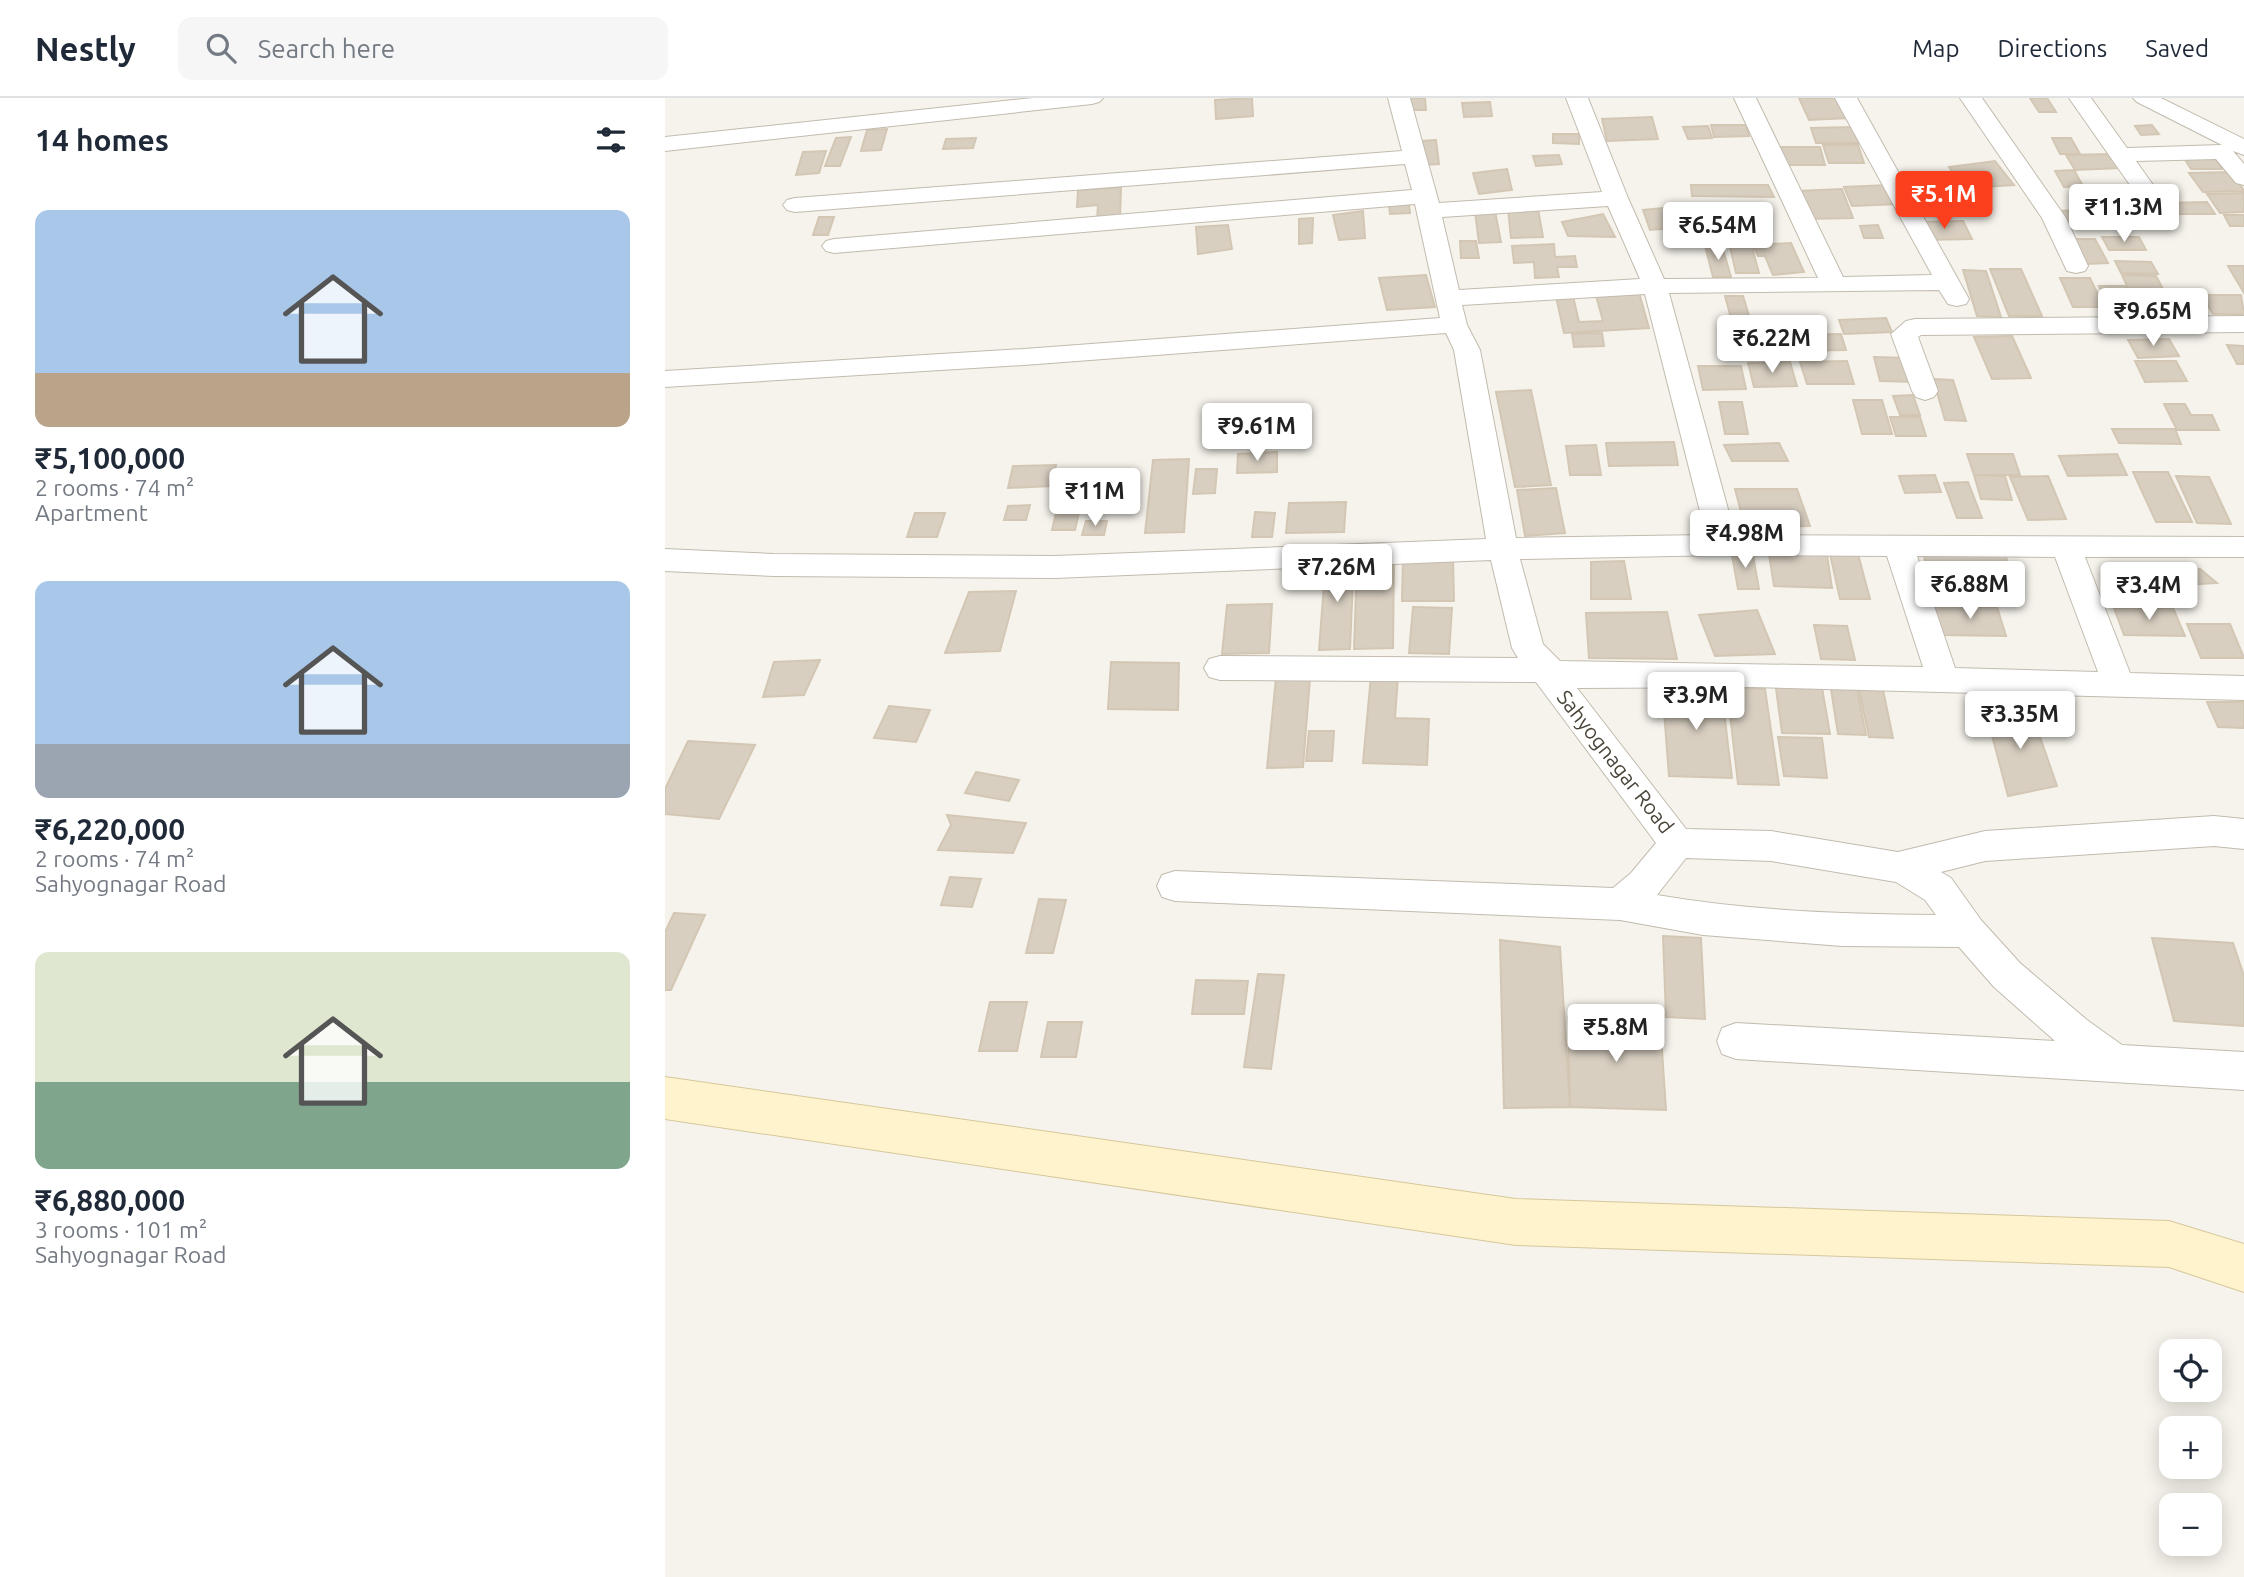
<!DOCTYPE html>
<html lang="en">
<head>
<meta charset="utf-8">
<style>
	:root { --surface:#fff; --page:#f6f6f7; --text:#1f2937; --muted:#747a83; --line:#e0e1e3; --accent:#fc3f1d }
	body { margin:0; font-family:Ubuntu,sans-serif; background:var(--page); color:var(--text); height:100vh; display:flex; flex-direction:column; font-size:26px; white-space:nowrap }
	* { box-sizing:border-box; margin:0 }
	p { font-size:23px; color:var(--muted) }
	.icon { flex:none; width:38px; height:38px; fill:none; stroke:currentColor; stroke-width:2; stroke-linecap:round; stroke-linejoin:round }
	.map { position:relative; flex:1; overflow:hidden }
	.details { display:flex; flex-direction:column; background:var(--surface); width:665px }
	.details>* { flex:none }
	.tools { position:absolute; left:1494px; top:1241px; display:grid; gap:14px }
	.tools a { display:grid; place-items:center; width:63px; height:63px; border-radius:14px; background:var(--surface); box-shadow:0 4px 18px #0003; font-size:35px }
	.price { position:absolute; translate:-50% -60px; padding:0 16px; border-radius:7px; background:#fff; color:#222; font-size:23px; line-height:46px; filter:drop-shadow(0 2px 4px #0008) }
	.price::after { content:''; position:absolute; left:50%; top:42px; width:21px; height:16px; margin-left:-10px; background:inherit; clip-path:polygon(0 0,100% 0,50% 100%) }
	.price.active { background:var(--accent); color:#fff }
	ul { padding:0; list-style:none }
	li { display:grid; align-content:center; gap:14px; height:371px; padding:0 35px }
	li span { display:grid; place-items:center; height:217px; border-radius:14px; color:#555 }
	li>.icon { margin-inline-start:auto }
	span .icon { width:126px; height:126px; fill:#fffc; stroke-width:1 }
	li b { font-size:30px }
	h2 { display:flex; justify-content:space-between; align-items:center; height:84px; padding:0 35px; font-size:30px }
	header { display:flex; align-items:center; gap:42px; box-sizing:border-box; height:98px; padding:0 35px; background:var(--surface); border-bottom:2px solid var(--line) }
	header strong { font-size:33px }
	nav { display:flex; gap:38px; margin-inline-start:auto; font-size:24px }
	.search { width:490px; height:63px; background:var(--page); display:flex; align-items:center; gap:18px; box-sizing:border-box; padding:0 24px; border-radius:14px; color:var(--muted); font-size:26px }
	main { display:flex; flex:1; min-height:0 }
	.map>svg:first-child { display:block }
	.building { fill:#d8cfc1; stroke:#d3c7b4; stroke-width:2 }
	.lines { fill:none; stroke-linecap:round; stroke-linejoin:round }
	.street-casing { stroke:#c2bbae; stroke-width:2 }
	.secondary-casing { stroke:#d6c79b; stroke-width:2 }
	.street { fill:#fff; fill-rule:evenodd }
	.secondary { fill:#fff3cd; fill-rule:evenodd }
	.labels { text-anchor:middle; stroke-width:7; stroke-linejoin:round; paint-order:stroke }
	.street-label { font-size:21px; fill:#4b4439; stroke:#fff }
</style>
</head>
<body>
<header>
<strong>Nestly</strong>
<div class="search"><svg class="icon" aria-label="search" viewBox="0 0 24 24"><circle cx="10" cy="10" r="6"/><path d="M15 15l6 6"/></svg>Search here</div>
<nav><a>Map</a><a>Directions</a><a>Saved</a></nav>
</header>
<main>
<section class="details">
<h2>14 homes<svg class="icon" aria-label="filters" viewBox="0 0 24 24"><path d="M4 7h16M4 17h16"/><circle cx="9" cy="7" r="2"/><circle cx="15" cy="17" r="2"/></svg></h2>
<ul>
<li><span style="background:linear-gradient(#a9c7e8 75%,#b9a48a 0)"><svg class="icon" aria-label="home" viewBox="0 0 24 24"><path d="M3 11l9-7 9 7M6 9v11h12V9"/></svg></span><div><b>₹5,100,000</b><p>2 rooms · 74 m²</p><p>Apartment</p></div></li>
<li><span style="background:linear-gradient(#a9c7e8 75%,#9aa5b1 0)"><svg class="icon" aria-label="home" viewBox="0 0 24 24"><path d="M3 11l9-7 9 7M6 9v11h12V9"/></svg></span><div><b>₹6,220,000</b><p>2 rooms · 74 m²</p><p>Sahyognagar Road</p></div></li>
<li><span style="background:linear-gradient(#dfe7d0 60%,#7fa58c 0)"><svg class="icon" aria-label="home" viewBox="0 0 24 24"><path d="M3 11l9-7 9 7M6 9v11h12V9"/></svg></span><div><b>₹6,880,000</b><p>3 rooms · 101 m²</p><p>Sahyognagar Road</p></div></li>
</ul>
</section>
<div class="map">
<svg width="1579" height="1479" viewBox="0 0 1579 1479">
	<rect width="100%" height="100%" fill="#f6f3ec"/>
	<!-- building -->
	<path class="building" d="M587,0L588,18L551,21L550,2Z
		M744,0H760L761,12H744Z
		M1134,0H1174L1184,20L1144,22Z
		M1365,0H1382L1391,14H1374Z
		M825,4L827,18L799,19L797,5Z
		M987,19L993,41L942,43L937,21Z
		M1046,27H1081L1084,38L1049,39Z
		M1487,27L1494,36L1476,37L1470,28Z
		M1043,28L1047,40L1023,41L1018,29Z
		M1189,29L1195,45H1151L1146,30Z
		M222,31L216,52L196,53L202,32Z
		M888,36H914V46L888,45Z
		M186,39L175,68H160L171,40Z
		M311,40L308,50L278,51L281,41Z
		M1387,40H1406L1415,56H1395Z
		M771,42L774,66L759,67L756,43Z
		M1158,47H1193L1199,65H1164Z
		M1114,49H1155L1160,67H1119Z
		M161,53L154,75L131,77L138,54Z
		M1447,56L1456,70L1410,72L1401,57Z
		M894,57L897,66L871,68L868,58Z
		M1519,60H1550L1557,71H1526Z
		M1330,63L1349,87L1300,90L1284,69Z
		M842,71L847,92L814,96L808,75Z
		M1409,72L1418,88L1399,89L1390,73Z
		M1568,74L1579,93L1538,94L1524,75Z
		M1254,77L1261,90L1234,91L1227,78Z
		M1026,87H1103L1109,99L1027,98Z
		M1224,87L1233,106L1187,108L1179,89Z
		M456,89L455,120L432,122L433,107L412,109L413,92Z
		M1177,91L1188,120L1143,121L1132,93Z
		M1579,95V114L1555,115L1542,96Z
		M1542,104L1550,116H1504L1498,105Z
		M744,106L745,115L725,116L724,107Z
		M1031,107L1046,127L985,132L978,112Z
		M843,111H873L878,139L846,140Z
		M1439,111L1446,122L1401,123L1395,113Z
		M698,113L700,140L674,142L668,117Z
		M830,113L836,144L814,145L810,114Z
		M938,116L950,139L903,138L897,124Z
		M1559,117H1579V128H1565Z
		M154,119H169L163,137H148Z
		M648,120L647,145L634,146V121Z
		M1298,123L1307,141L1260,142L1252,124Z
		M563,127L567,151L533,156L531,129Z
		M1213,127L1218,140H1199L1195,128Z
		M1437,139H1474L1481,152H1444Z
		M1408,141H1430L1443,165L1421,166Z
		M795,143H811L814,160H796Z
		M1126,145L1139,174L1108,177L1100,158H1093L1088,147Z
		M889,146L890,159L910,158L912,169H892L894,179L870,180L869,164L849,165L847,148Z
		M1040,148H1057L1066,179H1048Z
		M1065,149H1087L1094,175H1071Z
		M1450,163L1486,164L1493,176L1456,175Z
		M1563,168H1579V195Z
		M1325,171H1356L1377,218H1344Z
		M1298,172L1321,173L1336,219L1312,218Z
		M761,177L770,209L722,212L714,180Z
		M1457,177L1491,178L1498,191L1463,190Z
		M1395,180H1425L1439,209H1408Z
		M1434,188H1460L1470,209H1444Z
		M973,191L984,230L899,235L891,199L908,198L914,224L938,223L930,194Z
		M1537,197H1576L1579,216H1548Z
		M1060,198H1078L1091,241L1072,242Z
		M1221,220L1227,234L1179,236L1174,222Z
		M937,235L939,248L909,249L907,236Z
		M1176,236L1181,252L1127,253L1122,237Z
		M1347,238L1366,280L1327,281L1309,239Z
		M1504,241L1514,258L1473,260L1463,242Z
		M1562,247L1579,248V266H1572Z
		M1209,259L1242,260L1249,284L1215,283Z
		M1182,263L1189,286H1142L1135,264Z
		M1470,263H1511L1522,283L1480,284Z
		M1125,264L1132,288L1089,289L1083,265Z
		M1033,268H1076L1081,291L1038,292Z
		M1268,281L1288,282L1301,323L1280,322Z
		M866,292L886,387L850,389L831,294Z
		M1248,297L1255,317H1235L1228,298Z
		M1188,302H1217L1227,336H1197Z
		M1054,304H1077L1083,336H1060Z
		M1499,306H1520L1526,317H1547L1554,332H1512Z
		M1225,319H1255L1261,338H1231Z
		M1447,331H1510L1516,346L1454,345Z
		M1009,344L1013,367L944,368L941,345Z
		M1114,345L1123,363H1067L1059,347Z
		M931,347L936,377H905L901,348Z
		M612,354V374L572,375L573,356Z
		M1302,356H1348L1355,377H1309Z
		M1452,356L1462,377L1403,378L1394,358Z
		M524,361L519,434L480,435L488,362Z
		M391,367L386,388L343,390L348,368Z
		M531,371H552L550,395L528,396Z
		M1468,374H1503L1527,424H1491Z
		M1270,377L1276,394L1240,395L1234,378Z
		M1309,377L1340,378L1347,402L1316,401Z
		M1383,378L1401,421L1363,422L1345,379Z
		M1511,378L1544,379L1566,426L1532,425Z
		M1303,384L1317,420H1292L1279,385Z
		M891,390L900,435L860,438L852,392Z
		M1070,391H1132L1145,428L1080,429Z
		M681,404L679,434L621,435L624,405Z
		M365,407L361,422H339L343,408Z
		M414,414L410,432H387L391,415Z
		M590,414L610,415L607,439H587Z
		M250,415H280L272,439H242Z
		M421,423H442L439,437H417Z
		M1066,452H1087L1094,491H1073Z
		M1258,455L1340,456L1355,501H1271Z
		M1104,456L1162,457L1167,490L1109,488Z
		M1165,456H1193L1205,501H1175Z
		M689,459L685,551L654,552L661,460Z
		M738,459H788L789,503H737Z
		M692,463H729L728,550L689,551Z
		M959,463L966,501H926V464Z
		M1481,469L1535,471L1552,485L1491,489Z
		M351,493L335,553L280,555L304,494Z
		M607,506L604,555L557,556L562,507Z
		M1269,508L1332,509L1341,538L1276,537Z
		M748,509L787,510L784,556L744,555Z
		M1449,510H1508L1520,538L1459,537Z
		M1092,512L1110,556L1050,558L1034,517Z
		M1002,514L1012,561L924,560L921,515Z
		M1522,526H1565L1579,560H1536Z
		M1149,527L1182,528L1190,562L1156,561Z
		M155,562L139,597L98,599L109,564Z
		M446,564L514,565L513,612L443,611Z
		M706,577L733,578L730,620L764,621L762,667L698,665Z
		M611,580H645L638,669L602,670Z
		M1110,583L1156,584L1165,636L1117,635Z
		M1165,585L1191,586L1201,637L1173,636Z
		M1193,586L1217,587L1228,640L1204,639Z
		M997,587L1056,588L1067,680L1004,678Z
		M1062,590L1100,591L1114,687L1073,686Z
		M1542,604H1579V630L1553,629Z
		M224,608L265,612L251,644L209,640Z
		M1365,610L1392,688L1343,698L1320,611Z
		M644,633H669L667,663H641Z
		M1113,639L1157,640L1162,680L1119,678Z
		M23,643L90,647L54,721L0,716V691Z
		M311,674L354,682L344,703L300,695Z
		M282,717L361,725L348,755L273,752L286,727Z
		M285,779L316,781L307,809L276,807Z
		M374,801L401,802L388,855H361Z
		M9,815L40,817L6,892H0V834Z
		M998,838L1036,840L1040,921L1001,919Z
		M1487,840L1568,845L1579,878V928L1509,923Z
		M835,842L895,849L905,1009L839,1010Z
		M593,876L619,877L606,971L579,969Z
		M531,882L583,883L579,916H527Z
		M325,904H362L352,953H314Z
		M903,919L995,922L1001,1012L905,1009Z
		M383,924H417L411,959H376Z"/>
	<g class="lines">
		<!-- street casing -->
		<g class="street-casing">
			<path id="street" d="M368,0H438L434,4L427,6L0,53V39Z
				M723,0H745L774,105L937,94L901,0H923L963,100L999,181L1153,180L1069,0H1091L1178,179L1267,177L1170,0H1192L1304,201L1301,206L1292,208L1283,206L1274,192L1004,195L1070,437L1579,439V459H1420L1465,575L1579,578V602L1088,589L912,590L1021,731L1106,733L1233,754L1320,733L1549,718L1579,721V751L1549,748L1320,763L1276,774L1286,780L1316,822L1355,865L1422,922L1457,947L1579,954V992L1071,961L1057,956L1052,943L1057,930L1071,925L1390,943L1329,889L1294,849L1177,848L1038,837L955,822L510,803L497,799L492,788L497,777L510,773L948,790L966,775L991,745L871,584L555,582L544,579L539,570L544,561L555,558L853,560L847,550L826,462L390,480L109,478L0,473V451L109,456L390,458L821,441L789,252L781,235L359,267L0,289V273L359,251L775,220L750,106L169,155L161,153L157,148L161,143L169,141L747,92L740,66L130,114L122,112L118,107L122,102L130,100L737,53ZM943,108L975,181L794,192L777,119ZM980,196L1041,437L851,440L815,252L802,227L797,207ZM1058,457L1222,458L1258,569L895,563L878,546L855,461ZM1252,458L1390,459L1433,574L1290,570ZM1021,760L1106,763L1231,784L1260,802L1271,817C1177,816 1084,813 992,797Z
				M1295,0H1317L1401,120L1423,168L1420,173L1411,175L1402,173L1377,120Z
				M1404,0H1426L1462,50L1557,47L1472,4L1468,0H1496L1579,41V57L1568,53L1579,66V87L1571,85L1551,61L1471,63L1513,122L1509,127H1493Z
				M1579,218V234L1256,237L1253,239L1273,293L1269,299L1260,302L1251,299L1247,293L1226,236L1241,223L1250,221Z"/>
		</g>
		<!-- secondary casing -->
		<g class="secondary-casing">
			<path id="secondary" d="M0,979L851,1101L1504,1123L1579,1146V1194L1504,1169L851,1147L0,1021Z"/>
		</g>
		<!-- street -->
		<use href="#street" class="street"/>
		<!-- secondary -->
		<use href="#secondary" class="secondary"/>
	</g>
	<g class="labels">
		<!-- street labels -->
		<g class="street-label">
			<text transform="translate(950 664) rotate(52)" y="7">Sahyognagar Road</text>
		</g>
	</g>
</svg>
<div class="tools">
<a><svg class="icon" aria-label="locate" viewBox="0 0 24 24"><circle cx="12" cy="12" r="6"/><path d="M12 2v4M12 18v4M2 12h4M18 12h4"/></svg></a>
<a>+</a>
<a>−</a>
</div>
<b class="price active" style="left:1279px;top:133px">₹5.1M</b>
<b class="price" style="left:1459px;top:146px">₹11.3M</b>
<b class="price" style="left:1053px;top:164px">₹6.54M</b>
<b class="price" style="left:1488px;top:250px">₹9.65M</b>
<b class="price" style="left:1107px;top:277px">₹6.22M</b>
<b class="price" style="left:592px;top:365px">₹9.61M</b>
<b class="price" style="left:430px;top:430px">₹11M</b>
<b class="price" style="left:1080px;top:472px">₹4.98M</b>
<b class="price" style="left:672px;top:506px">₹7.26M</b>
<b class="price" style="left:1305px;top:523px">₹6.88M</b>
<b class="price" style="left:1484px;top:524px">₹3.4M</b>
<b class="price" style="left:1031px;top:634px">₹3.9M</b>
<b class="price" style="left:1355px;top:653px">₹3.35M</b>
<b class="price" style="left:951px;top:966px">₹5.8M</b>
</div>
</main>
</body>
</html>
